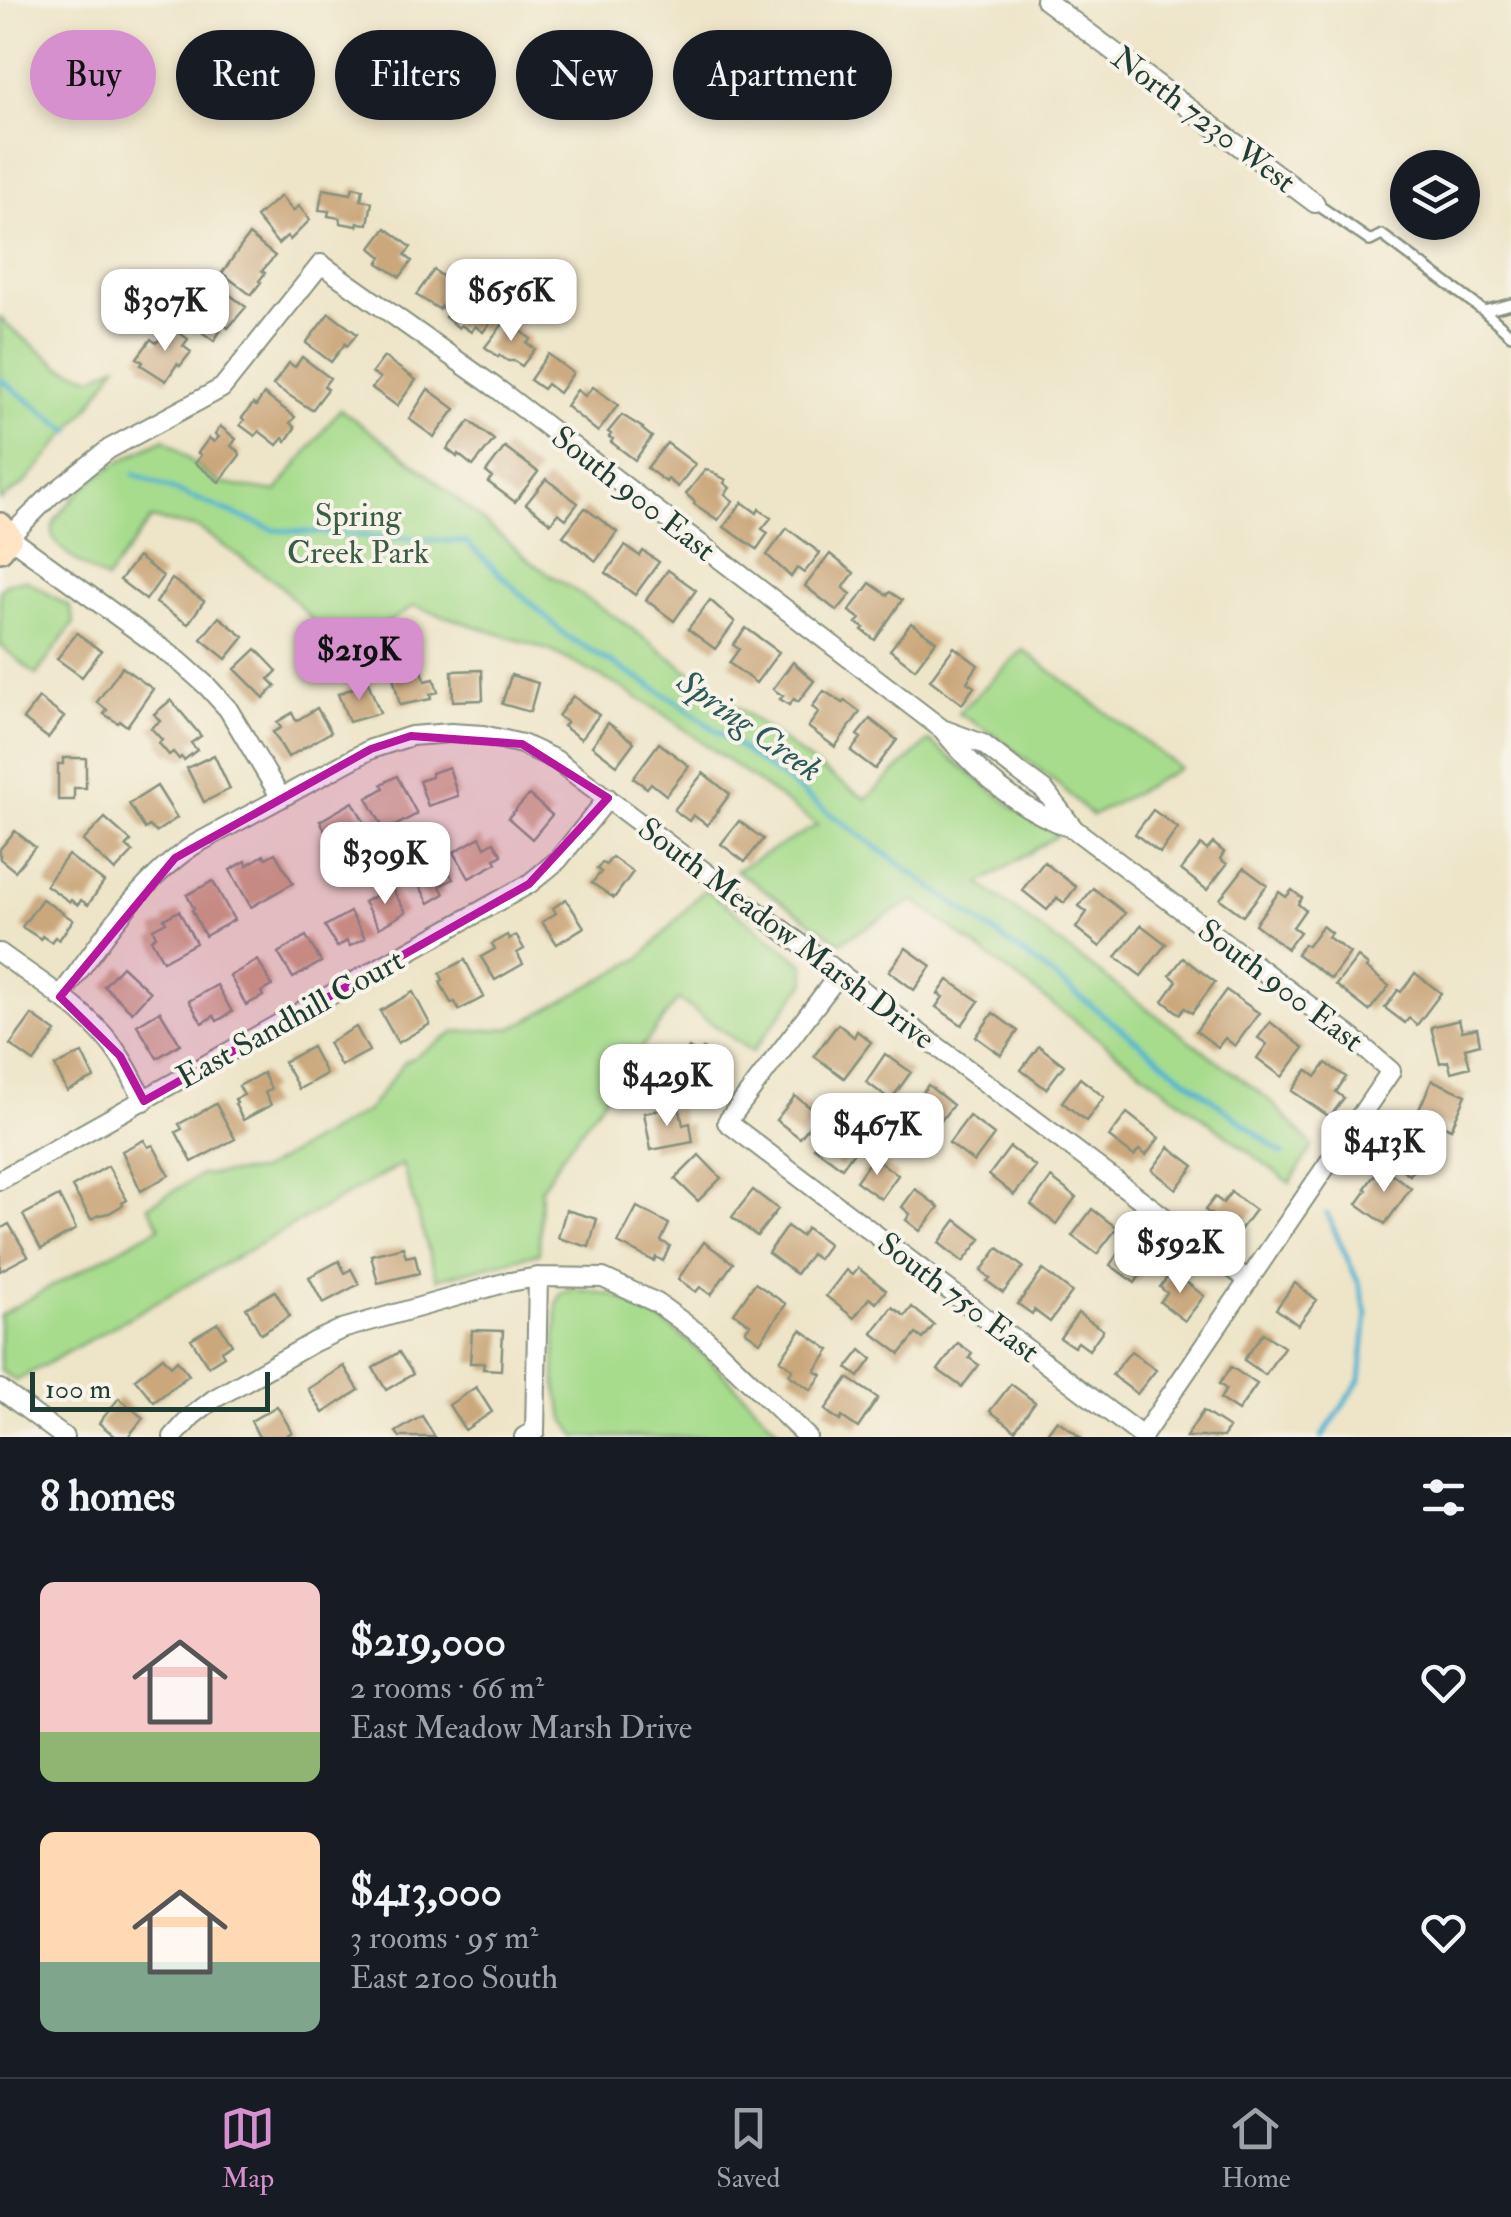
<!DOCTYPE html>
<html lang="en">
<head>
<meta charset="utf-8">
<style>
	:root { --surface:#171b24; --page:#20242c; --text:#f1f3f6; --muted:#9ea1a6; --line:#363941; --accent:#d690ce }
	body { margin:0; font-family:"IM FELL Double Pica",serif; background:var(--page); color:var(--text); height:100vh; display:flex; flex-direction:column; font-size:38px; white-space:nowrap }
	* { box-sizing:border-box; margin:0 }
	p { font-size:32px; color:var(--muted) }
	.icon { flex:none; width:55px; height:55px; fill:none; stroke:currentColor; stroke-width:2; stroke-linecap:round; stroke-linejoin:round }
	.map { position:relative; height:1437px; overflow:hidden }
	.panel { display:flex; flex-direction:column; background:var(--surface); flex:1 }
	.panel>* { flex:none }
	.guide { position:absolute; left:30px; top:30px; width:1000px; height:90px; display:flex; gap:20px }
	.controls { position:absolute; left:1390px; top:150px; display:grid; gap:20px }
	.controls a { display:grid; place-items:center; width:90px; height:90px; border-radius:50%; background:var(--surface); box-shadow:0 5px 15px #0003; font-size:50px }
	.scale { position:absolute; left:30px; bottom:25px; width:240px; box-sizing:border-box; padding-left:10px; border:5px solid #1f3d34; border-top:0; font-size:28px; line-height:35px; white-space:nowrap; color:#1f3d34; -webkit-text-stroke:8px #f7f3e8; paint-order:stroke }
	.price { position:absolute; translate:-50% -85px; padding:0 22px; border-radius:20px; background:#fff; color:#222; font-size:32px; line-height:65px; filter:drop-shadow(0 2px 5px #0008) }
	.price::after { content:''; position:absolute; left:50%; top:60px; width:30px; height:22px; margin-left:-15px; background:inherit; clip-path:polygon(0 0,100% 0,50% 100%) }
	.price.current { background:var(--accent); color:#111 }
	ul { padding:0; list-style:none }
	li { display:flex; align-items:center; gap:30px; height:250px; padding:0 40px }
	li span { display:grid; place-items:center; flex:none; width:280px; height:200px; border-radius:15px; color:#555 }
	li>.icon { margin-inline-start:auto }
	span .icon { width:120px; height:120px; fill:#fffc; stroke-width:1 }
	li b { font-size:42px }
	h2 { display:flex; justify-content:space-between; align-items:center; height:120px; padding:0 40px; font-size:42px }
	.tag { padding:0 35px; border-radius:45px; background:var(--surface); box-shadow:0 5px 15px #0003; font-size:35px; line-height:90px }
	.tag.current { background:var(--accent); color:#111 }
	.menu { display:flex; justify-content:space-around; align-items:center; height:140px; border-top:2px solid var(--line); background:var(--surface); font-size:28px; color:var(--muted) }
	.menu a { display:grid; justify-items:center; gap:5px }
	.menu .current { color:var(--accent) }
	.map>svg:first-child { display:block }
	.green { fill:#a7dc8d; stroke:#638c60; stroke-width:2.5 }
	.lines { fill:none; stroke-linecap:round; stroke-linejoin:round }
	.stream { stroke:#51b3d0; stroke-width:5 }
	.building { fill:#cba77b }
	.lane-casing { stroke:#86917e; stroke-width:14 }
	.street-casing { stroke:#86917e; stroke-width:22 }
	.secondary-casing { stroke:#86917e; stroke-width:30 }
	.lane { stroke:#fff; stroke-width:9 }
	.street { stroke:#fff; stroke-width:18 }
	.secondary { stroke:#ffe4c6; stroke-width:25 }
	.marked { fill:#b5179e; fill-opacity:0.2; stroke:#b5179e; stroke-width:8; stroke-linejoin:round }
	.labels { text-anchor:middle; stroke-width:8; stroke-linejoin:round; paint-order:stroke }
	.street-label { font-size:32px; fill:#1f3d34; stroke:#f7f3e8 }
	.park-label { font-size:32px; fill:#3a5d46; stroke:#f7f3e8 }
	.water-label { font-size:35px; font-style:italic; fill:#2c5a5b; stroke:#f7f3e8 }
</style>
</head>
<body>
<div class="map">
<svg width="1511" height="1437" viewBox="0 0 1511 1437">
	<rect width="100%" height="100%" fill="#f7f3e8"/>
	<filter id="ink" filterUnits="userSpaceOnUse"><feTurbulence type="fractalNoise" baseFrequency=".01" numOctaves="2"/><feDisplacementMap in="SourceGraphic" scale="20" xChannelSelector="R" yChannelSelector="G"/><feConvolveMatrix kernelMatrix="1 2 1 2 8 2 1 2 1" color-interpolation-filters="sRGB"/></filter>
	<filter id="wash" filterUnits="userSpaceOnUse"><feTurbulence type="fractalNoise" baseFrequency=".0048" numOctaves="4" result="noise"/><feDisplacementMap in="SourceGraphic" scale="40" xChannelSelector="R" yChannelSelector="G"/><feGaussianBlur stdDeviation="2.25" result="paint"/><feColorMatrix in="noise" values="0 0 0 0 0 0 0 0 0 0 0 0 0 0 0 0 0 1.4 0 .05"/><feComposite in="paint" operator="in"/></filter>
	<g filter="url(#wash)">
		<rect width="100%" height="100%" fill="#eee5c8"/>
		<!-- green -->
		<path class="green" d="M0,317L8,326L61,367L93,377L117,365L90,406L26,482L0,501Z
			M340,409L420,468L535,565L620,620L819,768L866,799L929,741L1019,812L1059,834L980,884L1267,1098L1313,1146L1290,1183L914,900L840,942L736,870L817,825L665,715L622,688L551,651L414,606L341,651L280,585L198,528L151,519L106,580C93,573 57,550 53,536C49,526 58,516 64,509C92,475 125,457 165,439L217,483L276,492Z
			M26,580L70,607L74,623L36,675L0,645V589L8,583Z
			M1023,650L1180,768L1092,816L1057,783L993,734L958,713Z
			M705,889L804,964L806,982L752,1052L678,999L561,1157L541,1189L539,1253L437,1279L402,1164L16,1381L0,1370V1315L160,1227L148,1206L201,1175L260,1171L368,1110L404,1063L456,1032L513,1028L642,957Z
			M574,1289C588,1291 606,1292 619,1298C685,1325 735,1387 785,1437H577L564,1418L555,1380L557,1303L561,1293Z"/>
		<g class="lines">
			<!-- stream -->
			<path class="stream" d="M0,379L71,432
				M134,474L274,530L466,542L566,636L673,699L1040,966L1283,1154
				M1322,1437L1360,1380L1367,1313L1359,1284L1327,1214"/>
		</g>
		<g id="blocks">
			<!-- building -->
			<path class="building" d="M353,187L363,189L361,200L372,202L368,224L358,223L357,226L340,223V218L328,216L329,211L319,210L323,189L351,194Z
				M281,196L293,211L299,206L310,220L290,240L287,236L278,244L256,217Z
				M386,228L411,247L405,255L412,261L400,277L378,263L382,257L371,248Z
				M249,235L275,256L262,271L265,273L259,281L261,282L251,295L222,273Z
				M434,270L456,287L439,309L416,295Z
				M217,285L246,307L228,328L224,325L214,341L188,322Z
				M469,285L478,292L473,298L496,316L483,332L475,326L471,332L461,325L459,328L445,317Z
				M329,313L357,334L347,346L345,344L331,362L306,343Z
				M506,320L531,339L527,343L535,349L522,366L514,361H508L499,355L498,357L485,347Z
				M171,327L188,339L183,346L191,352L180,366L177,364L166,381L141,365L143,362L137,358L151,339L156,343Z
				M548,354L573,373L559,393L547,384L543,389L530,380Z
				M302,357L330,378L324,386L328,389L312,410L273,385L289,363L295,367Z
				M384,357L416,380L397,406L372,388L380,378L372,373Z
				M593,387L618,405L598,432L566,406L577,390L585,396Z
				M428,389L455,409L434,437L409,419Z
				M264,394L295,417L290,423L295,428L286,441L283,438L277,445L259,431L255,436L240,425L244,420L242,418L253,404L256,406Z
				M622,415L643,428L642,429L652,437L635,460L611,442L613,439L609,437L611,434L608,432Z
				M470,421L494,440L473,466L458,454L457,457L447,449Z
				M220,426L236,439L231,446L239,452L240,455L219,482L195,463L201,455L198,453L209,438L214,442L219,437L215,434Z
				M667,443L695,464L678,487L668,479L666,482L647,468Z
				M505,447L538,472L515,502L488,482L492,477L486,472Z
				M706,469L726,480L724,483L730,488L725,494L733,501L718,520L694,504L695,502L686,494Z
				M546,479L578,503L566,519L558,513L551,523L526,504Z
				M742,502L757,513L759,509L771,518L762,529L768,533L757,549L724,527Z
				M585,508L617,532L596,561L563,536Z
				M787,528L820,553L804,573L797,568L791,577L767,555Z
				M625,546L640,556L643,551L659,562L635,595L606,573Z
				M830,554L854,573L843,588L851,594L837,611L805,586Z
				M138,557L163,576L146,600L120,580Z
				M668,570L696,590L674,621L646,600Z
				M172,579L204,601L188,624L156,603Z
				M870,583L887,595L890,592L902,600L875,640L862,630L864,628L856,623L860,619L849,611Z
				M710,600L735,622L715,649L688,629Z
				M219,617L244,637L226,659L201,639Z
				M911,623L936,641L915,669L890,650Z
				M746,628L779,652L756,683L729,663L739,649L733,645Z
				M77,633L101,651L82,677L57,659Z
				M954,647L978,665L967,682L974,687L962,704L930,680Z
				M256,649L277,671L269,679L276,686L264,698L235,669Z
				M793,662L814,681L798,702L794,699L789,705L780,699L783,696L773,689Z
				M122,667L153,689L127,726L120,721L118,723L104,714L107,710L97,702Z
				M422,670L425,681L434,679L438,692L430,694L431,699L400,705L393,677Z
				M482,670L483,700L453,701L452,671Z
				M511,675L538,683L530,712L502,704Z
				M368,682L380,713L349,722L338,694Z
				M824,691L843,703L845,701L860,712L835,747L808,727L819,712L812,707Z
				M573,696L599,715L581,739L563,726L567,722L558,716Z
				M39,698L64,717L48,738L23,719Z
				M171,700L201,736L191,743L197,750L184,760L181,757L179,759L173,752L169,755L159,743L162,740L151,728L160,721L154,714Z
				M317,708L331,732L288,757L273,732L281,728L277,722L292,713L296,721Z
				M870,719L897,740L875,769L851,751L861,738L857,735Z
				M608,723L634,742L617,765L592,746Z
				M659,743L689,766L666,795L651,783L647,788L633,778Z
				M214,755L230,789L204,802L187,768Z
				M63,758H86V788H74V800H58V764H63Z
				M449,767L458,796L428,806L419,781L432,777L431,773Z
				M703,773L730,794L707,825L693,815L689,821L674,810Z
				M397,776L417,814L385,831L367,798L384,788L382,784Z
				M157,786L177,818L156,832L149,826L145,829L129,804Z
				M529,795L552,815L532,839L508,818Z
				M353,802L371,834L338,853L320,821Z
				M1153,810L1178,828L1160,853L1135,834Z
				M105,818L131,841L126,846L133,852L115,871L83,841Z
				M739,821L763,839L745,862L721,844Z
				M15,831L35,847L15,871L0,859V849Z
				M480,837L485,847L494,842L502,855L495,859L497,863L469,878L454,852Z
				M1213,843L1224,852L1220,859L1227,864L1207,890L1181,870L1201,845L1207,850Z
				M437,851L453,879L440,886L444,894L429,903L409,867Z
				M275,853L293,883L251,907L230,870L246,861L247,865L264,855L266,858Z
				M68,855L104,882L88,905L81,900L78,905L71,900L70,902L46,885Z
				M612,857L633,872L614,898L592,883L601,872L597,869L602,863L606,865Z
				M1044,862L1076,887L1064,903L1057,898L1047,910L1022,890Z
				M1244,868L1267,885L1243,916L1220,899Z
				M213,881L234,920L205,936L192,910L194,909L187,895Z
				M391,887L406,912L379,928L364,902Z
				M1093,888L1125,913L1100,947L1076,928L1087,912L1079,906Z
				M1292,890L1302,898L1298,904L1305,910L1293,927L1300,932L1287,949L1255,924L1279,892L1286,897Z
				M42,899L73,920L59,940L55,937L51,942L42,936L41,939L22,927Z
				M566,899L584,927L557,944L542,922L556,913L553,908Z
				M179,911L196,943L163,961L151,939L156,936L153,929L166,922L164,919Z
				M350,912L365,938L350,946L347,941L337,947L325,926Z
				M1141,925L1166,944L1141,976L1116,957Z
				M1322,926L1331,933L1328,937L1350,953L1331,979L1297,954L1304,944L1308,946Z
				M507,935L509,939L516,935L524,949L517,953L523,964L495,980L481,957L495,949L492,944Z
				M306,936L321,962L293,978L278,953Z
				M906,948L931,966L914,990L889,971Z
				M1358,957L1368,965L1366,968L1389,986L1369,1011L1336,985Z
				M1183,958L1215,982L1192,1013L1185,1008L1180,1014L1163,1001L1177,981L1170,975Z
				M258,960L272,986L261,992L263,996L246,1005L230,976Z
				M465,960L484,997L459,1010L455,1002L451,1003L440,982L443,980L440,973Z
				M122,966L150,992L132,1012L104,986Z
				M1415,973L1441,993L1417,1025L1409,1018L1405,1023L1385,1008L1398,990L1401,992Z
				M948,980L979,1001L962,1025L936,1007L943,997L938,994Z
				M217,985L232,1012L217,1021L214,1016L202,1023L189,1001Z
				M1226,990L1259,1013L1235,1046L1225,1038L1218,1047L1196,1031Z
				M413,992L430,1024L398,1043L380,1011Z
				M160,1011L180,1044L157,1058L137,1025Z
				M993,1013L1018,1031L1001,1055L976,1037Z
				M32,1015L56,1032L34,1062L10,1045Z
				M1459,1020L1462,1031L1477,1028L1480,1044L1465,1048L1470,1067L1451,1072L1448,1061L1440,1063L1431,1027Z
				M1270,1022L1304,1048L1282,1077L1257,1058L1267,1044L1258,1038Z
				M838,1024L854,1037L857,1031L871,1042L844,1078L814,1056Z
				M356,1027L369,1051L341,1066L328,1043Z
				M1039,1046L1064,1065L1046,1089L1021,1070Z
				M312,1047L326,1074L299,1089L284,1062Z
				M689,1048L699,1055L703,1049L720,1060L696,1094L670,1075Z
				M82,1053L94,1078L67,1091L55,1066Z
				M885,1054L911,1072L891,1100L866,1082Z
				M1326,1063L1346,1077L1336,1092L1344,1098L1330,1117L1292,1091L1307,1070L1316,1077Z
				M263,1073L271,1089L265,1093L271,1105L243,1120L235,1104L237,1103L235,1099L244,1095L239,1086Z
				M1080,1078L1104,1097L1086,1121L1062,1102Z
				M1432,1080L1466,1095L1451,1129L1417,1114Z
				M928,1085L953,1105L933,1131L908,1112Z
				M795,1096L819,1114L800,1138L776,1120Z
				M216,1104L235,1139L192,1162L176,1132L182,1129L179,1124Z
				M679,1106L683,1125L690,1123L693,1142L651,1150L644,1113Z
				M1127,1113L1159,1138L1146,1155L1139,1150L1134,1156L1109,1137Z
				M838,1116L865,1137L842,1168L814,1147Z
				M969,1116L994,1135L974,1162L949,1143Z
				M1403,1123L1432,1143L1410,1175L1387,1159L1396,1146L1390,1141Z
				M144,1140L148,1147L153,1145L169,1175L141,1191L122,1151Z
				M1010,1147L1036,1167L1014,1195L989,1175Z
				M1169,1147L1194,1166L1176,1189L1152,1170Z
				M699,1155L721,1178L698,1201L675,1179Z
				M873,1157L898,1175L881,1199L856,1181Z
				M108,1166L127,1200L122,1203L123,1205L109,1213L99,1215L91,1219L72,1187Z
				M1381,1166L1411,1188L1385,1224L1357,1204L1367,1190L1365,1188Z
				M1051,1178L1076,1197L1056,1224L1031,1205Z
				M915,1189L939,1207L920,1231L906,1220L910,1214L902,1207Z
				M753,1190L778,1209L757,1236L732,1217Z
				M1231,1192L1255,1210L1237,1234L1205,1210L1215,1197L1223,1203Z
				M59,1196L76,1229L41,1249L23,1215Z
				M637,1207L669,1224L661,1241L670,1246L663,1261L656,1257L654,1261L618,1243Z
				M1092,1209L1117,1228L1097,1254L1072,1236Z
				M566,1210L597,1219L589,1247L558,1238Z
				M956,1220L981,1239L963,1262L939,1243Z
				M9,1224L28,1256L0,1271V1229Z
				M787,1226L801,1236L807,1228L829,1244L818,1259L811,1254L796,1274L768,1253Z
				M704,1242L733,1263L711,1295L700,1287L696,1292L678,1279Z
				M1126,1242L1135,1249L1138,1245L1153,1255L1135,1283L1110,1265Z
				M403,1247L406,1257L415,1255L419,1273L378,1283L371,1255Z
				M998,1248L1023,1267L1003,1293L987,1281L990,1278L981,1271Z
				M339,1261L345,1273L351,1269L359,1284L323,1303L309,1277Z
				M858,1268L886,1290L876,1303L869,1298L854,1318L826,1296L846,1270L852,1275Z
				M1043,1270L1072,1292L1050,1322L1034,1310L1032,1314L1018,1304Z
				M1172,1271L1204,1296L1185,1321L1160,1302L1167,1293L1160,1287Z
				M755,1283L786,1304L760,1342L745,1331L750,1324L734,1313Z
				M1295,1283L1317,1300L1298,1325L1276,1309Z
				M275,1291L290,1316L261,1334L246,1308Z
				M892,1307L905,1316L912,1307L934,1325L923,1339L916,1334L900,1354L872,1333Z
				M1078,1313L1103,1330L1089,1350L1078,1342L1074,1347L1060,1338Z
				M218,1323L232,1344L221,1351L224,1356L208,1366L191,1339Z
				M472,1330L503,1331L501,1370L483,1369L484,1363H470Z
				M801,1330L830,1350L815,1371L822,1375L811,1390L789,1375L793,1369L780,1360Z
				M1263,1333L1284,1347L1265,1375L1244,1360Z
				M958,1343L972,1353L969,1358L979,1365L962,1387L938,1370Z
				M861,1350L872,1359L859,1377L847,1368Z
				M1131,1351L1156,1370L1137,1394L1112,1375Z
				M399,1352L413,1374L386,1390L373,1368Z
				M163,1357L171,1366L177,1360L189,1375L154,1402L135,1379Z
				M344,1366L359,1390L323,1413L308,1389Z
				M1231,1367L1257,1384L1238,1411L1220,1399L1226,1389L1219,1384Z
				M848,1378L878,1398L858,1428L842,1417L840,1421L825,1410Z
				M1011,1384L1035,1402L1015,1430L990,1411Z
				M476,1387L492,1412L465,1430L449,1405Z
				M119,1398L143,1418L128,1437H116L99,1423Z
				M277,1406L292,1432L284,1437H259L251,1421Z
				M1203,1411L1229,1428L1223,1437H1186Z
				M422,1416L435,1437H400L396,1432Z
				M1057,1420L1080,1437H1049L1046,1435Z"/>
		</g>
	</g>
	<g filter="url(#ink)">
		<use href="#blocks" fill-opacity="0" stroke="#86917e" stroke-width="2.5"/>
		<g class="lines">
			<!-- lane casing -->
			<g class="lane-casing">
				<path id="lane" d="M1315,203L1370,241L1382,235L1484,311L1511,335
					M1484,311L1511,304"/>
			</g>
			<!-- street casing -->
			<g class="street-casing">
				<path id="street" d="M1045,0L1315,203
					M281,798L228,709L207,686L179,661L9,537L50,496L109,449L222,388L321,264L499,390L942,729
					M1074,829C1019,810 978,774 942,729L983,744L1015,769L1045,791L1074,829L1355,1040L1391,1071L1142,1437
					M0,953C42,984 93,1013 121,1058C130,1071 136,1086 144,1101
					M840,973L727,1122L1143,1437
					M60,997C99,944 138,882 194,845L371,749L411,736L451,733L483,735L522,744L556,760L1249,1281
					M0,1180L529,884L558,860L608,798
					M0,1389L64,1437
					M173,1437L192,1416L214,1399L314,1342L342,1329L504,1283L538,1277L603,1278L657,1303L706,1339L807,1437
					M524,1437L535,1431L538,1277"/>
			</g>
			<!-- secondary casing -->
			<g class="secondary-casing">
				<path id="secondary" d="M0,526L9,537L0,549"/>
			</g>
			<!-- lane -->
			<use href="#lane" class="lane"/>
			<!-- street -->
			<use href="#street" class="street"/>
			<!-- secondary -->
			<use href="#secondary" class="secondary"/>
		</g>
	</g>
	<!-- marked area -->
	<path class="marked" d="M411,736L522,744L608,798L529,884L144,1101L120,1056L60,997L175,858L371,749Z"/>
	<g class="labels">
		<!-- street labels -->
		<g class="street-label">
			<text transform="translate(1204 119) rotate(37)" y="11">North 7230 West</text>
			<text transform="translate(634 493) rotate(38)" y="11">South 900 East</text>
			<text transform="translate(787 933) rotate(37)" y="11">South Meadow Marsh Drive</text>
			<text transform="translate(1281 985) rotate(37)" y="11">South 900 East</text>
			<text transform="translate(290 1018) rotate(-29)" y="11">East Sandhill Court</text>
			<text transform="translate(959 1297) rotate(37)" y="11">South 750 East</text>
		</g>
		<!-- park labels -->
		<g class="park-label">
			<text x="358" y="526">Spring<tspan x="358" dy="37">Creek Park</tspan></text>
		</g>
		<!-- water labels -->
		<g class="water-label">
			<text transform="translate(750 725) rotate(35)" y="12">Spring Creek</text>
		</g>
	</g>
</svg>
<div class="controls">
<a><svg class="icon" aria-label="layers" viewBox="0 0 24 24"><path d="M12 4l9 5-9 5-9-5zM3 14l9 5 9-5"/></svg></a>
</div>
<div class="scale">100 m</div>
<b class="price" style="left:511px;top:344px">$656K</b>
<b class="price" style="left:165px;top:354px">$307K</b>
<b class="price current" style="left:359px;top:703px">$219K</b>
<b class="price" style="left:385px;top:907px">$309K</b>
<b class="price" style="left:667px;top:1129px">$429K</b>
<b class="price" style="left:877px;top:1178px">$467K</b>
<b class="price" style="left:1384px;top:1195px">$413K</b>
<b class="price" style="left:1180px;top:1296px">$592K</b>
<div class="guide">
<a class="tag current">Buy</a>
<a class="tag">Rent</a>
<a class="tag">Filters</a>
<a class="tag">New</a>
<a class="tag">Apartment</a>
</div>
</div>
<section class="panel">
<h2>8 homes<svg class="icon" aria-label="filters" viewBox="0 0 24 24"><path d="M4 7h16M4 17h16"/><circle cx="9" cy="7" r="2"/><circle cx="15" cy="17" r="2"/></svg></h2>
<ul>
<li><span style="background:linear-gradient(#f6c9c9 75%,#8fb573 0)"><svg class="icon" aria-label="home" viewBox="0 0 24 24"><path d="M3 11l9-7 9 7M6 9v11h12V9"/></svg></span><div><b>$219,000</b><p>2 rooms · 66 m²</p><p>East Meadow Marsh Drive</p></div><svg class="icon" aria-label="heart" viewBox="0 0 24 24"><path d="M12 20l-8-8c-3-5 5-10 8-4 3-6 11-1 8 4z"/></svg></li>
<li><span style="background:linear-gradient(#ffd9b3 65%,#7fa58c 0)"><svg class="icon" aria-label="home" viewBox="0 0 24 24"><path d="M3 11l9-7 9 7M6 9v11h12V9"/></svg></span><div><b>$413,000</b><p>3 rooms · 95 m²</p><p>East 2100 South</p></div><svg class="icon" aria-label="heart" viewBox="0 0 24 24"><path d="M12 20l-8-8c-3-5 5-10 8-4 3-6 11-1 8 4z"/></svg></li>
</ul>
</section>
<nav class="menu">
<a class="current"><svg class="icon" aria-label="map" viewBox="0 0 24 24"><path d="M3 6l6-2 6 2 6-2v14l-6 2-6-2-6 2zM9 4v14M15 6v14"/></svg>Map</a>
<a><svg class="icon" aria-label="saved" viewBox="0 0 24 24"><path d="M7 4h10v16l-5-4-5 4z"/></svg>Saved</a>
<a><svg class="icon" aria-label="home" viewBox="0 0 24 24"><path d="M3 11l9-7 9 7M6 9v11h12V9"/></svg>Home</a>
</nav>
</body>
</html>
